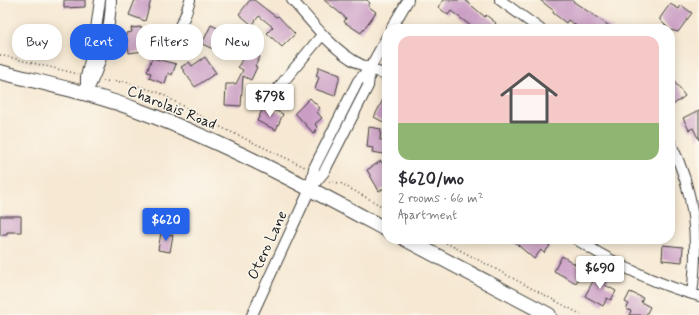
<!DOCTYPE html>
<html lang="en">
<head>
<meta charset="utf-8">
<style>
	:root { --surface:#fff; --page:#f7f7f7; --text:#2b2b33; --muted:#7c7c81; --accent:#2563eb }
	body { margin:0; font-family:Mynerve,sans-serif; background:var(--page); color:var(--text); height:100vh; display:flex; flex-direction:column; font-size:15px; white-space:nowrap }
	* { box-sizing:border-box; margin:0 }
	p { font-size:13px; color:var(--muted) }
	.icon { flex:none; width:22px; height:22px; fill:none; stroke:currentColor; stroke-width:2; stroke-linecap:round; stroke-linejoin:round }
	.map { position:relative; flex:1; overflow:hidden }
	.panel { position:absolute; left:382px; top:24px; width:293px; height:220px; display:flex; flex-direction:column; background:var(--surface); border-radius:16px; box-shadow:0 2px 10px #0003 }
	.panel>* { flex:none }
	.top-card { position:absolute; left:12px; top:24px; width:310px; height:36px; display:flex; gap:8px }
	.price { position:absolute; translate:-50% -34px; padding:0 9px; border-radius:4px; background:#fff; color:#222; font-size:13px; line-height:26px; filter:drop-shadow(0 1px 2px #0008) }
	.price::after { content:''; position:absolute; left:50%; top:24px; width:12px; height:9px; margin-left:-6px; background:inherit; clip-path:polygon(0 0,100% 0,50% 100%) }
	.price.on { background:var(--accent); color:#fff }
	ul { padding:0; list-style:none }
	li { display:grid; align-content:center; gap:8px; height:212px; padding:0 16px }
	li span { display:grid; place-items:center; height:124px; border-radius:12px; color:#555 }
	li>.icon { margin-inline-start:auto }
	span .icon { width:72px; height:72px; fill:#fffc; stroke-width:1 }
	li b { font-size:17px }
	.chip { padding:0 14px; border-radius:16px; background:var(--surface); box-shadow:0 2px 10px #0003; font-size:14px; line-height:36px }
	.chip.on { background:var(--accent); color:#fff }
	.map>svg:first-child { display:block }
	.building { fill:#ca9dc5 }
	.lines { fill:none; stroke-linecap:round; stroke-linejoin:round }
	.street-casing { stroke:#3d3b37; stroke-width:12 }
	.secondary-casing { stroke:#3d3b37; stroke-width:16 }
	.path { stroke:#3d3b37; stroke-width:1.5; stroke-dasharray:1 3; stroke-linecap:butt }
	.street { stroke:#fff; stroke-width:10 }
	.secondary { stroke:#fff; stroke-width:14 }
	.labels { text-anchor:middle; stroke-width:3; stroke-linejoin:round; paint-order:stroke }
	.street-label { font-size:15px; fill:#1c1c1c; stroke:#fbf7ec }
</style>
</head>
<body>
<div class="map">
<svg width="699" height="315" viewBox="0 0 699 315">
	<rect width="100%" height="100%" fill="#fbf7ec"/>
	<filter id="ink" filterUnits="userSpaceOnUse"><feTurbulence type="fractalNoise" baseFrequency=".025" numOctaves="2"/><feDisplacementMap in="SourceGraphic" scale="8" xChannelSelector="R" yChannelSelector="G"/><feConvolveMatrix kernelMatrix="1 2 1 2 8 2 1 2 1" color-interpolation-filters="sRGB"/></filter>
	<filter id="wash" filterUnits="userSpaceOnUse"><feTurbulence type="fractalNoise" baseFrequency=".012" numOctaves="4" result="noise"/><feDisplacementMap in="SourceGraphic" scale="16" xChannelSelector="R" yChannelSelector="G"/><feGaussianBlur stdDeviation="0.9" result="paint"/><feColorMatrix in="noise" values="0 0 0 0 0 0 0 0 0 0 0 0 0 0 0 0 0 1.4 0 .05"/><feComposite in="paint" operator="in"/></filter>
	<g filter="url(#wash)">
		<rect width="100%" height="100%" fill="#f6e8d2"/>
		<g id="blocks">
			<!-- building -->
			<path class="building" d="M64,0H85V7L64,8Z
				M135,0H151L145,21L129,15Z
				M250,0H254L276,17L278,16L295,34L282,47L267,33L273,27L259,16L252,25L239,14Z
				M324,0H367L370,3L368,6L376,12L361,33L344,22L346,18Z
				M444,0H465L485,17L486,15L496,23L492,29H475L451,11L448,15L438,7Z
				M540,0H571L614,29H581L568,20L566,23L553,13L554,11Z
				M670,4L679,9L681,5L692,13L678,32L670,30L660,20V18Z
				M211,25L234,36L224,54L202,44Z
				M142,27L143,51L129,53L126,33L132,32L131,28Z
				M247,50L260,57L255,66L257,67L251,80L243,76L241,106L225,105L226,84H236L243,70L238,67Z
				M205,57L216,73L195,87L181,67L189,62L192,66Z
				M152,58L176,64L172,75L168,73L165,84L149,78L151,73L147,72Z
				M319,67L340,75L335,96L315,89L319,77L316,76Z
				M670,76L685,96L670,107Z
				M387,92V124L374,117Z
				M310,98L320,108L317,112L322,118L315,124L317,127L314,134L295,113Z
				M264,106L283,114L276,130L257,121Z
				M699,110V140L693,128L689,130L683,118Z
				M369,127L381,129L380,140H385L384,154L372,152L373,148L367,147Z
				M381,161L387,171V187L379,191L367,170Z
				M0,216H21V232H7V235H0Z
				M161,233L173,235L170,252L158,250Z
				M511,239H542L550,246L544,253L541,250L534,259Z
				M663,245L683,247L682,262L662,260Z
				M562,256L583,269L576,283L554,271Z
				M598,272L609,278L605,285L616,291L611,300L607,298L603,306L585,296Z
				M630,292L643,298L641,302L650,307L646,315H629L631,311L626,309L629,304L625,302Z"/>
		</g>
	</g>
	<g filter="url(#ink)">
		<use href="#blocks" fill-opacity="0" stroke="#3d3b37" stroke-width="1"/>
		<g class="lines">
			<!-- street casing -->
			<g class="street-casing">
				<path id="street" d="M292,0C311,21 327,43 351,59C361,66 375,70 387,76
					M500,0L540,29
					M391,29L408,0
					M173,39L185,16L190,0
					M370,68L368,86L324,172L310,189L314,168L358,81L370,68L387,37
					M279,87L322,35
					M86,92V77L94,44L100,0
					M86,94C101,65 110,32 111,0
					M670,142C695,192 699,239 692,294
					M576,239C614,264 656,284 699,296
					M252,315L310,189"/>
			</g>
			<!-- secondary casing -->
			<g class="secondary-casing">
				<path id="secondary" d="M0,72C47,84 95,94 140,111C226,143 307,187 387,230
					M405,239L549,315"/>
			</g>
			<!-- path -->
			<path class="path" d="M0,55L78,74
				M103,81L126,82L160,93L214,124L305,167
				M329,182L340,183L387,209
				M439,239L582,315"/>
			<!-- street -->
			<use href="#street" class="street"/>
			<!-- secondary -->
			<use href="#secondary" class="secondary"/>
		</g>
	</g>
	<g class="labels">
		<!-- street labels -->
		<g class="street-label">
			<text transform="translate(172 107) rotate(22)" y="5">Charolais Road</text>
			<text transform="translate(267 245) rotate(-65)" y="5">Otero Lane</text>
		</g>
	</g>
</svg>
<b class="price" style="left:270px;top:118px">$798</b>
<b class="price on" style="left:166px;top:242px">$620</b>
<b class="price" style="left:600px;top:290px">$690</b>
<div class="top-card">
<a class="chip">Buy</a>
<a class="chip on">Rent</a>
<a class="chip">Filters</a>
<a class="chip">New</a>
</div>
<section class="panel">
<ul>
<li><span style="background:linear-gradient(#f6c9c9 70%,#8fb573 0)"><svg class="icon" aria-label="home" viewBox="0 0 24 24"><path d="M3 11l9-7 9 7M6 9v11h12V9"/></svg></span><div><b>$620/mo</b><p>2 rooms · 66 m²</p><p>Apartment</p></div></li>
</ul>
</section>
</div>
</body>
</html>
